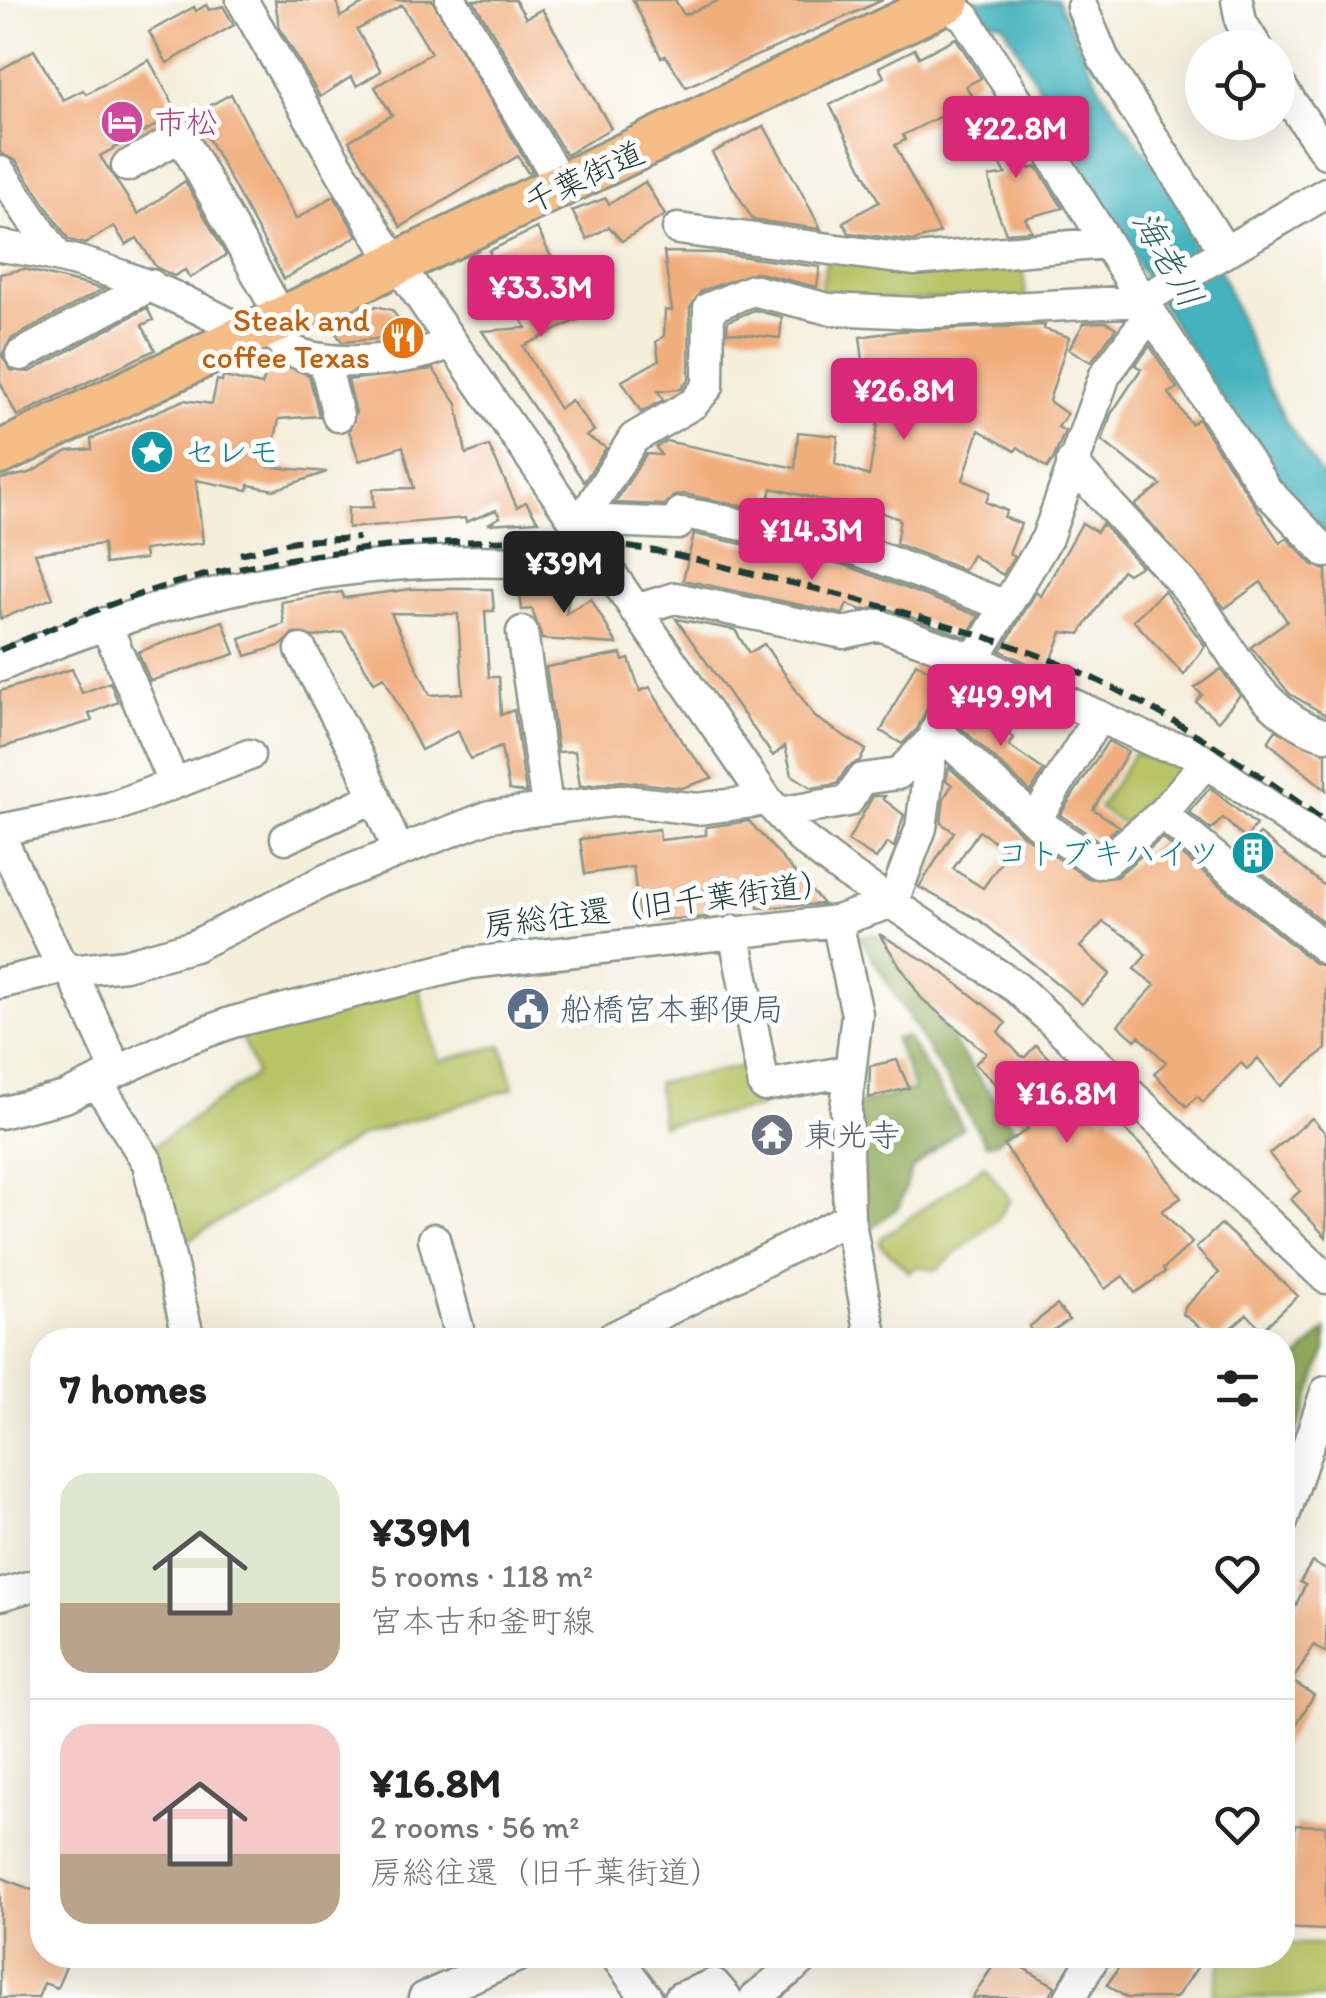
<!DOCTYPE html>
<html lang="en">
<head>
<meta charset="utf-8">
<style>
	:root { --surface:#fff; --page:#f6f6f6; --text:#222; --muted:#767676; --line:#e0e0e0; --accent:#db2777 }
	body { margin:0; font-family:Itim,"Klee One",sans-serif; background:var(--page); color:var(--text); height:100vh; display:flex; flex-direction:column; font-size:38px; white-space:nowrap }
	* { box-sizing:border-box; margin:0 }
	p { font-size:32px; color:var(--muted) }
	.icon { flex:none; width:55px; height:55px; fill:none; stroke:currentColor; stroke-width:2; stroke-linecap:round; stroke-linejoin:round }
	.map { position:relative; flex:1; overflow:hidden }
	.details { position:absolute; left:30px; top:1328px; width:1265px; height:640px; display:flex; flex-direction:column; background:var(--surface); border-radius:40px; box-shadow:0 10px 40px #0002 }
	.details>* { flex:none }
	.controls { position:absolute; left:1185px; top:30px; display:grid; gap:20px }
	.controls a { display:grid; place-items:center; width:110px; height:110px; border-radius:50%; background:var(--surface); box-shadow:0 10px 40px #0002; font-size:50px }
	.price { position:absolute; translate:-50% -85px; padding:0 22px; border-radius:10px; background:var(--accent); color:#fff; font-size:32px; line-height:65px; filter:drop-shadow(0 2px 5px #0008) }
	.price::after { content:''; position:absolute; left:50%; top:60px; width:30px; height:22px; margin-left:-15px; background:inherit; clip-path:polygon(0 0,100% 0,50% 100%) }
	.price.active { background:#222; color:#fff }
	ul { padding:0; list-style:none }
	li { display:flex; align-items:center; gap:30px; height:250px; padding:0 30px }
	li+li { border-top:2px solid var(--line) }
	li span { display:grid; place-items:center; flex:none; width:280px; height:200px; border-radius:30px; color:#555 }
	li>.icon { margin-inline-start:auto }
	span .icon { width:120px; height:120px; fill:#fffc; stroke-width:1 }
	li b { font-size:42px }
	h2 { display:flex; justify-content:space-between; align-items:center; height:120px; padding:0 30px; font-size:42px }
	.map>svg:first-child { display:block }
	.green { fill:#b8c466; stroke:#6c804d; stroke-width:2.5 }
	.forest { fill:#92aa5b; stroke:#587448; stroke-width:2.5 }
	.water { fill:#44b3be; stroke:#327879; stroke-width:2.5 }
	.building { fill:#f1ae7d; fill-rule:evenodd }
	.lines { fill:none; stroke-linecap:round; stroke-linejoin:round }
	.minor-casing { stroke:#8a9688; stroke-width:35 }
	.highway-casing { stroke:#8a9688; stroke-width:48 }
	.minor { stroke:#fff; stroke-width:30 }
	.highway { stroke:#f6be87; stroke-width:42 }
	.rail { stroke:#1f3d34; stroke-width:6; stroke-dasharray:15 8; stroke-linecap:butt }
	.labels { text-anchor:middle; stroke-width:10; stroke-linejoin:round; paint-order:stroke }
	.hotel-label { font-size:32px; fill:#b23c85; stroke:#fff; text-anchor:start }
	.street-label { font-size:32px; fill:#1f3d34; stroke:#fff }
	.food-label { font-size:32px; fill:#c56008; stroke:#fff; text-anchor:end }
	.culture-label { font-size:32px; fill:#0d838f; stroke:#fff; text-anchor:start }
	.service-label { font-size:32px; fill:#4e5e75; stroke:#fff; text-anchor:start }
	.worship-label { font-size:32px; fill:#5b616d; stroke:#fff; text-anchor:start }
	.water-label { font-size:35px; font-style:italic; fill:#2c6664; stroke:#fff }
</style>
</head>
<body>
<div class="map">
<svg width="1326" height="1998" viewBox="0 0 1326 1998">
	<rect width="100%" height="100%" fill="#fff"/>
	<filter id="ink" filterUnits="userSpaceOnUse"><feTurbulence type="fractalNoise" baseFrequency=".01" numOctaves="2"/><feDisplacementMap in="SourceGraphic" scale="20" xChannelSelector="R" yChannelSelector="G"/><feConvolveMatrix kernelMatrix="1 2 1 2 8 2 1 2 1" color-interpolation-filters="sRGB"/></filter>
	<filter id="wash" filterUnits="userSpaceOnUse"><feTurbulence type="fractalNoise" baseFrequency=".0048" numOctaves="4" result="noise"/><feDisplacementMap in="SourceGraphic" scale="40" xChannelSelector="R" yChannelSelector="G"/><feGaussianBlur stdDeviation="2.25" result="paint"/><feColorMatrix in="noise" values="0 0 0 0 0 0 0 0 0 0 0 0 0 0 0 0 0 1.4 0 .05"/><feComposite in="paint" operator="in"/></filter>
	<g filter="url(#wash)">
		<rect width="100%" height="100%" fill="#f4eedb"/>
		<!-- green -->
		<path class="green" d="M827,257L1022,258L1026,300L819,299Z
			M1134,753L1183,768L1133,831L1099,808Z
			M418,985L439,1061L502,1045L514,1088L363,1135L178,1246L151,1148L256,1074L238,1028Z
			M750,1065L760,1108L662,1125L657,1083Z
			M985,1165L1010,1200L998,1219L936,1270L918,1266L909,1272L880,1244L881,1238Z
			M1283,1944H1326V1998H1212L1223,1955H1282Z"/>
		<!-- forest -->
		<path class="forest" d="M876,934L1014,1127L996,1142L986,1144L859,936Z
			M907,1037L963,1127L912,1169L899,1207L866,1232L859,1228L855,1105L914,1090L895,1039Z
			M1326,1330V1349L1283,1471V1425L1296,1401V1391L1283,1380V1373Z"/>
		<!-- water -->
		<path class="water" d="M972,0H1057L1103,93L1209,243L1264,378L1287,423L1326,482V538L1276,485L1147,282L1003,23L986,20Z"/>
		<g id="blocks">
			<!-- building -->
			<path class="building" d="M275,0H337L340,17L370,0H432L532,171L528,173L518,156L401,227L349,141L392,115L375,87L431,53L402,5L357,30L381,71L357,86L351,77L320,97L279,27Z
				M473,0H515L526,18L542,9L611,128L566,155Z
				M633,0H675L684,15L720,0H883L686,87L666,56L661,57Z
				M206,5L209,10L223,6L234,25L167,63L149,32L194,7L196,11Z
				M956,38L981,78L966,86L980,111L960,123L953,110L903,135L905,140L895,145L940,233L914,241L849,233L843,222L879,202L830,105L884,77L879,67L915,49L919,57Z
				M34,50L63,100L83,90L86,94L149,60L178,113L100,156L138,214L185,181L226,255L190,278L185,270L174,276L156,267L137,238L126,245L114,226L85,244L69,240L16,161L0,153V70Z
				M231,94L296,219L334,196L357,236L284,279L195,114Z
				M1001,113L1030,169L1037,167L1063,208L1025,218L1032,231L1006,233L995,205L989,177L1006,174L979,127Z
				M764,126L796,182L821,229L753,220L712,153Z
				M645,182L665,215L622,241L609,227L587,239L572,211L606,198L609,204Z
				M537,228L581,318L523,346L559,409L571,400L594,431L586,436L606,448L584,482L482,331L526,328L489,251Z
				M664,252L716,253L820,267L817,287L755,272L701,291L690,308L689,379L681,389L658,391L663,400L641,412L622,381L659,360L656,342L664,336L665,310L672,311Z
				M24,269L103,289L11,339L2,355L10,370L30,372L147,308L153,320L142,325L155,350L17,416L0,382V274Z
				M376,306L392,310L411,336L342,342L334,330Z
				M754,310L782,317L780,338L727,332L728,321Z
				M1106,322L1116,328L1091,362L1069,349L1084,323Z
				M1045,325L1044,329L1069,337L1049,401L1067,414L1058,427L1065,431L1054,458L1047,468L1018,447L1015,451L979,430L963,480L990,492L986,502L1007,511L1004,517L1021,524L1009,553L1014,557L1003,575L972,555L964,570L896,544L900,519L866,507L858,530L827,523L834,503L772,488L766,511L684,494L674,496L665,505L615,503L646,454L661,455L656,447L666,441L795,468L798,432L838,436L835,464L869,476L882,400L868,401L860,337L899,331Z
				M1150,346L1177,388L1169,393L1191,424L1198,419L1280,543L1287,538L1313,565L1326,570V715L1290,694L1251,647L1287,621L1261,582L1225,608L1135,505L1161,485L1102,441L1111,414L1141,369L1135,365Z
				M272,359L309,375L319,416L279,419L269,467L327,472L274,490L249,485L248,490L196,480L203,543L144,550L145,559L105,564L103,544L35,553L53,598L0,619V479L30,473L68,451L92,449L91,439L184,400L212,404L217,380L222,381L223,377L262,385Z
				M433,369L457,404L466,454L489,446L517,507L526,502L538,521L488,524L500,517L496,510L466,522L465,518L348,528V508L374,507L373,489L414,488L403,446L359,461L349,431L356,412L348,380Z
				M1082,523L1097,532L1102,524L1141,566L1128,574L1122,570L1080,634L1062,632L1047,672L1001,651L1036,592L1041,596Z
				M694,534L845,565L979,616L966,637L884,607L861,610L847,604L843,614L683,580Z
				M524,585L571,588L566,613L591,599L617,644L542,639L532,609L522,610L519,588Z
				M411,589H492L494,611H485L489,677H499L501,715L514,710L526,793L509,790L501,747L470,759L458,731L421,750L384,677L374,682L343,632L314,637L293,633L282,645L246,656L240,639L284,624L281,602L342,592L344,598ZM391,613L458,614L463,693L430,695Z
				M1164,591L1205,646L1184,675L1133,620Z
				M676,619L735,630L749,653L764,644L815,717L866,750L860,760L847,768L837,784L812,788L792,775L785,746L773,756Z
				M223,621L235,654L150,681L138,652Z
				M621,654L623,661L629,659L640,691L650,687L682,742L712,778L682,788L622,781L580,786L575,751L558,752L546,667Z
				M916,663L942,677L917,729L902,744L881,731Z
				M72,669L82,693L110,682L118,702L89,714L92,721L0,748V691Z
				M1221,669L1240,695L1218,721L1196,702L1202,695L1195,688Z
				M967,708L1014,738L1009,746L1044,770L1031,792L958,725Z
				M1276,730L1326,753V790L1268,742Z
				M1108,741L1128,752L1093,809L1119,826L1100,842L1060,815Z
				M949,767L1023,835L1089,879L1116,877L1162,838L1314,963L1326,967V1049L1281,1086L1258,1058L1247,1069L1241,1063L1203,1102L1197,1096L1187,1107L1154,1074L1166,1062L1139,1036L1135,1040L1118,1025L1155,985L1134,969L1146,955L1135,942L1103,922L1080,947L1110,974L1082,1004L981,921L919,887L954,832L941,823L944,798L952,785L946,780ZM979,831L1009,851L983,888L953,869Z
				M1210,788L1256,825L1245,839L1223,818L1211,830L1189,812Z
				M873,796H885L883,799L904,815L894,847L887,843L876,859L848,841Z
				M749,821L823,904L758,908L756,884L705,889L708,917L640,921L633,867L585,874L580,839L659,829L660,840L706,835V827Z
				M1260,834L1326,887V925L1241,855Z
				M879,934L934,966L991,1010L1006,1023L998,1032L1021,1056L1025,1057L1036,1045L1078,1089L1074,1092L1103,1117L1107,1113L1149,1153L1181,1198L1162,1211L1192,1243L1163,1269L1165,1272L1135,1293L1123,1276L1105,1289L1004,1145L1028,1129L1004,1106L1011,1099L975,1064L986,1053L921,998Z
				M897,1060L909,1088L869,1098L870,1066Z
				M1312,1118L1326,1134V1237L1291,1199L1300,1191L1269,1154Z
				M1221,1224L1298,1296L1262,1330L1247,1314L1217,1340L1183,1314L1186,1306L1219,1273L1196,1248Z
				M1057,1305L1069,1320L1038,1340L1029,1327Z
				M1312,1562L1326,1570V1653L1314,1645L1292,1681L1314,1695L1282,1749V1624L1285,1612L1292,1614L1305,1585L1300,1582Z
				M1295,1825L1326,1826V1930L1282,1928V1883L1291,1884Z
				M0,1877L42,1894V1955H71L57,1988L44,1983L38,1998H0Z
				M1000,1955L1055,1986L1049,1998H972Z
				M1127,1955H1206L1176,1998H1127L1107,1985Z"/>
		</g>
	</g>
	<g filter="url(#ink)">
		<use href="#blocks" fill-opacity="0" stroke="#8a9688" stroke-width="2.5"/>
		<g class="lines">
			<!-- minor casing -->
			<g class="minor-casing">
				<path id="minor" d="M242,0L379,237L767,800L801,838L843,870L1017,988L1326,1278
					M451,0L563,187
					M1237,0L1241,22L1257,48
					M1082,7L1104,60L1224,250
					M1278,83L1326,153
					M127,166L181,136L281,317
					M0,172L55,253
					M678,229L914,260L1106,243
					M0,246C89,257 170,291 248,334
					M1151,313L1267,491L1326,552
					M266,325C273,332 280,342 288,348C319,370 420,362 450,342
					M21,355L151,285
					M324,359L338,416
					M1072,462C1105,502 1141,538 1176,576C1226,628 1251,714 1326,735
					M579,525L634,438L694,403L708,386L709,308L752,290L829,309L918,313L1141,301L1326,193
					M579,525L606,521L678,524L681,513L700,516L850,547L1004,605
					M635,610L675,598L844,633L879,625L973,659L1157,743L1188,750L1326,845
					M105,623L173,782
					M522,632L547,806
					M301,650L357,755L397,849
					M0,666C190,582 401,544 608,569
					M936,730L1035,821L1098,863L1105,862L1162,814L1206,762
					M779,813L848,801L862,779L898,774L933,739
					M1162,814L1326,949
					M1035,821L1099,716
					M0,830L110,808L249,755
					M0,836L59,961L71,971L125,965L194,946L330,878L490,816L620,800L697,809L767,800
					M286,838L375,797
					M893,902L921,828L933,739L944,710L1047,538L1105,375L1151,313L965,17L940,0
					M837,921L857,1014L846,1108L849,1218L872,1340
					M734,931L764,1086L850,1071
					M71,971L117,1071
					M0,983L65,968
					M97,1082L148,1163L189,1340
					M0,1113L65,1097L184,1040L233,1022L471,963L837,921L893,902
					M434,1239L461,1340
					M608,1340L849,1218
					M1282,1522L1326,1392
					M0,1595L42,1583
					M615,1955L647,1998
					M424,1998L520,1955
					M680,1998L714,1984L726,1998
					M755,1998L808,1955
					M1070,1998L1095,1955"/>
			</g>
			<!-- highway casing -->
			<g class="highway-casing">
				<path id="highway" d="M0,453L949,0"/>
			</g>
			<!-- minor -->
			<use href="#minor" class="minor"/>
			<!-- highway -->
			<use href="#highway" class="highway"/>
			<!-- rail -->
			<path class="rail" d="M240,554L295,541L359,538
				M0,650C69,621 141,589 214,573C342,545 514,530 643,549C683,555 723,567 762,576C845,595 928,618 1010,645C1122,682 1231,753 1326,822"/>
		</g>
	</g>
	<!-- icons -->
	<defs>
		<g id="hotel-disc" transform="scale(2.25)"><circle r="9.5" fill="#d1479c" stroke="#fff"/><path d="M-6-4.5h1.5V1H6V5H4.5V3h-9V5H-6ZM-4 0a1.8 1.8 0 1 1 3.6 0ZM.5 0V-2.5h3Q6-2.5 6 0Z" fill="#fff"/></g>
		<g id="restaurant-disc" transform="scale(2.25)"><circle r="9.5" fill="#e8710a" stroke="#fff"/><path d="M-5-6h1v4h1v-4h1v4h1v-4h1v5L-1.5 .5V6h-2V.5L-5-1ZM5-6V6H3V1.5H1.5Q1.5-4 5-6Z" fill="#fff"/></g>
		<g id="sight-disc" transform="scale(2.25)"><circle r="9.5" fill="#0f9aa8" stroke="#fff"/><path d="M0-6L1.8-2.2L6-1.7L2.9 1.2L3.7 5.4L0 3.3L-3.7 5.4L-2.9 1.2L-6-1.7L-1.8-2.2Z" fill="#fff"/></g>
		<g id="building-disc" transform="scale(2.25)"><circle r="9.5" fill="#0f9aa8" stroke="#fff"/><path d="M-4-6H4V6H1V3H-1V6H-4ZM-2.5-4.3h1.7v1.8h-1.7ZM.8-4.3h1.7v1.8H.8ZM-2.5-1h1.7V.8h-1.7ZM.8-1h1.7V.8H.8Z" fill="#fff"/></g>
		<g id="civic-disc" transform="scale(2.25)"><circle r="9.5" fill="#5c6f8a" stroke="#fff"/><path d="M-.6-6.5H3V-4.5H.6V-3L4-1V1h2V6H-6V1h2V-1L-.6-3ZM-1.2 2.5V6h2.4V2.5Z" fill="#fff"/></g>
		<g id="temple-disc" transform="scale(2.25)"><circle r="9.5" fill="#6b7280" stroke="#fff"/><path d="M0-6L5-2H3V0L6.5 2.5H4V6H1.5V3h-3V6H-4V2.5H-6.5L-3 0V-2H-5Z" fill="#fff"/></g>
	</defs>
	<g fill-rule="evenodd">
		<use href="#hotel-disc" x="122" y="122"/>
		<use href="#restaurant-disc" x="403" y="338"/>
		<use href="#sight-disc" x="152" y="452"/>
		<use href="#building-disc" x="1253" y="853"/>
		<use href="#civic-disc" x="528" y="1009"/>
		<use href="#temple-disc" x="772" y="1135"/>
	</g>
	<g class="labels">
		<!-- hotel labels -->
		<g class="hotel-label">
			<text x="154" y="133">市松</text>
		</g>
		<!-- street labels -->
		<g class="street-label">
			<text transform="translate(584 177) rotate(-25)" y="11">千葉街道</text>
			<text transform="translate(658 904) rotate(-7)" y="11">房総往還（旧千葉街道）</text>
		</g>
		<!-- food labels -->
		<g class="food-label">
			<text x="370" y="331">Steak and<tspan x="370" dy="37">coffee Texas</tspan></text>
		</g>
		<!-- culture labels -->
		<g class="culture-label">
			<text x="184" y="463">セレモ</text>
			<text x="1220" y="864" text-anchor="end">コトブキハイツ</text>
		</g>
		<!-- service labels -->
		<g class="service-label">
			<text x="560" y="1020">船橋宮本郵便局</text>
		</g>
		<!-- worship labels -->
		<g class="worship-label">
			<text x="804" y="1146">東光寺</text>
		</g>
		<!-- water labels -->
		<g class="water-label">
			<text transform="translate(1168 259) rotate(60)" y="12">海老川</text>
		</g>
	</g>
</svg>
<div class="controls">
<a><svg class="icon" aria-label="locate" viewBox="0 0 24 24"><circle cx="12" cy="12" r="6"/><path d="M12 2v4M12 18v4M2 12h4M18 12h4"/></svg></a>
</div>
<b class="price" style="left:1016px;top:181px">¥22.8M</b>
<b class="price" style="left:541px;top:340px">¥33.3M</b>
<b class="price" style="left:904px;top:443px">¥26.8M</b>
<b class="price" style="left:812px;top:583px">¥14.3M</b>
<b class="price active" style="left:564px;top:616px">¥39M</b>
<b class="price" style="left:1001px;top:749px">¥49.9M</b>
<b class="price" style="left:1067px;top:1146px">¥16.8M</b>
<section class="details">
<h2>7 homes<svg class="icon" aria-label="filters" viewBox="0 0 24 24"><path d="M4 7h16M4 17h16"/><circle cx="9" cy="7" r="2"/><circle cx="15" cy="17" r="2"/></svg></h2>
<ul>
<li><span style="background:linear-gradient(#dfe7d0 65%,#b9a48a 0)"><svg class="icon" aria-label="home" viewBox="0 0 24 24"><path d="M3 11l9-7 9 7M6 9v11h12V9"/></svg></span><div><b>¥39M</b><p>5 rooms · 118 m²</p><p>宮本古和釜町線</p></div><svg class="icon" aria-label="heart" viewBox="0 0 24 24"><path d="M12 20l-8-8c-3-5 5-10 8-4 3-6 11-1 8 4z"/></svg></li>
<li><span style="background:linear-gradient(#f6c9c9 65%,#b9a48a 0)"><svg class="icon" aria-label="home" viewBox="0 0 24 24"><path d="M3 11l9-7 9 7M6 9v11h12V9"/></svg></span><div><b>¥16.8M</b><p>2 rooms · 56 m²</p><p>房総往還（旧千葉街道）</p></div><svg class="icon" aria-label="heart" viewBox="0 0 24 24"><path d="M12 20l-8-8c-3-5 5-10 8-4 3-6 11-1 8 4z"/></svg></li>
</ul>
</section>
</div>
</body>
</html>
